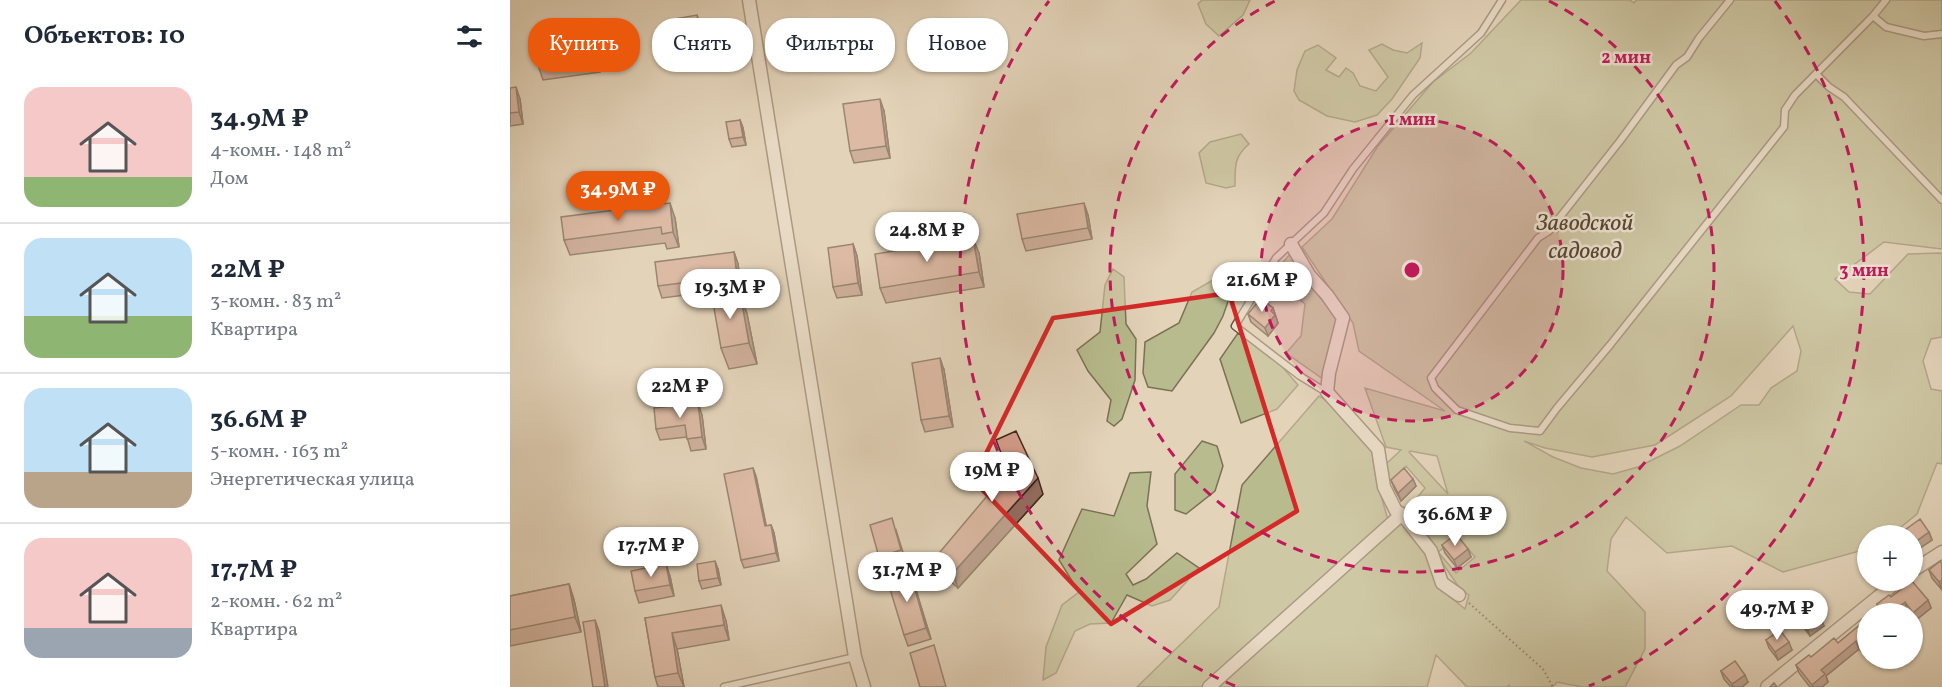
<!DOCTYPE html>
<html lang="ru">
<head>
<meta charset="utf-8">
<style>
	:root { --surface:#fff; --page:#f2f2f3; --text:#1f2937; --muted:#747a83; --line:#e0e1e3; --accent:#ea580c }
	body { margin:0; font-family:Vollkorn,serif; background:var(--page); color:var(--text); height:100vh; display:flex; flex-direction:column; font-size:22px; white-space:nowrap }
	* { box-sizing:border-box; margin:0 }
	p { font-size:20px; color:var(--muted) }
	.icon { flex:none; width:33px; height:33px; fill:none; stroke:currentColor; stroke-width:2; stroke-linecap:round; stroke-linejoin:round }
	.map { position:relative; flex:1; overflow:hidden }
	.sheet { display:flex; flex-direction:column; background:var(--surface); width:510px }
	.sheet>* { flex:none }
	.banner { position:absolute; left:18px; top:18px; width:570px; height:54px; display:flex; gap:12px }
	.tools { position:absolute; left:1347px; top:525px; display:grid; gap:12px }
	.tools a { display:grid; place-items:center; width:66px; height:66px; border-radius:50%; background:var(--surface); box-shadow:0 2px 4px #0004; font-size:30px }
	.price { position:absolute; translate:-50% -51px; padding:0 14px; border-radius:21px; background:#fff; color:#222; font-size:20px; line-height:39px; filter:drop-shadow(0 2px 3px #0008) }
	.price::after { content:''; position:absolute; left:50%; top:36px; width:18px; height:14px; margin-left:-9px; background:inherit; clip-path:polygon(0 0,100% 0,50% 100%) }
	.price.active { background:var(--accent); color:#fff }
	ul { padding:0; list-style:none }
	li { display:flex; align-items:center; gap:18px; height:150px; padding:0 24px }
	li+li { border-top:2px solid var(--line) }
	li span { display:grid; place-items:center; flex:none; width:168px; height:120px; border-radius:18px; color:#555 }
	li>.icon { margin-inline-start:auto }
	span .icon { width:72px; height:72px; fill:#fffc; stroke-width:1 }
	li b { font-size:26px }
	h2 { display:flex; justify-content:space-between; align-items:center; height:72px; padding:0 24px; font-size:26px }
	.chip { padding:0 21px; border-radius:24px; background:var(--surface); box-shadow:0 2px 4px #0004; font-size:21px; line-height:54px }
	.chip.active { background:var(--accent); color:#fff }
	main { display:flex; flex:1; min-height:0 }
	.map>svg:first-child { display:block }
	.green { fill:#b7bb8d; stroke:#7a7254; stroke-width:1.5; fill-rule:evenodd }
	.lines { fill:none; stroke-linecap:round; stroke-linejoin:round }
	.lane-casing { stroke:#675442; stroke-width:9 }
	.street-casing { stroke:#675442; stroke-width:15 }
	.path { stroke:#3e291b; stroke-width:2; stroke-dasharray:1.5 3; stroke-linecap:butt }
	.lane { stroke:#ede2d2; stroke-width:6 }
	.street { stroke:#ede2d2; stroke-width:12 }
	.wall { fill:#b58576; stroke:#3e291b; stroke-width:1.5 }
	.shaded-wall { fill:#946c60; stroke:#3e291b; stroke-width:1.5 }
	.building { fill:#d39b89; stroke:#3e291b; stroke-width:1.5 }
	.marked { fill:none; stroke:#d62828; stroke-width:4.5; stroke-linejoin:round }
	.ring { fill:none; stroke:#c2185b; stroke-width:3; stroke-dasharray:10 8 }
	.labels { text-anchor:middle; stroke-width:5; stroke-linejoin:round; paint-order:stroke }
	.park-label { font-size:24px; font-style:italic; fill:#564632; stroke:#ede2d2 }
	.centre { fill:#c2185b; stroke:#ede2d2; stroke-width:3 }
	.ring-label { font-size:18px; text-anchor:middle; font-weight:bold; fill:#c2185b; stroke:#ede2d2; stroke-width:5; stroke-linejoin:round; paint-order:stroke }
</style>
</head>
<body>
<main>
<section class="sheet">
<h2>Объектов: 10<svg class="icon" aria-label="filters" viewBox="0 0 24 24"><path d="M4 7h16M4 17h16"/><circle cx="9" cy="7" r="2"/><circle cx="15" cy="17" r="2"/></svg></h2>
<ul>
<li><span style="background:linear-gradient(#f6c9c9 75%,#8fb573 0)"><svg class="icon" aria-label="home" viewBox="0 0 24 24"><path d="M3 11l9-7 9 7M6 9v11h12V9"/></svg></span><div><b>34.9M ₽</b><p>4-комн. · 148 m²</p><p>Дом</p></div></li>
<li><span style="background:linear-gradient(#bfe0f5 65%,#8fb573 0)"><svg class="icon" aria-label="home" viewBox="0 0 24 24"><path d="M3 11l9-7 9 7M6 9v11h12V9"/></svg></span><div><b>22M ₽</b><p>3-комн. · 83 m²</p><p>Квартира</p></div></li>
<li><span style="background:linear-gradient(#bfe0f5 70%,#b9a48a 0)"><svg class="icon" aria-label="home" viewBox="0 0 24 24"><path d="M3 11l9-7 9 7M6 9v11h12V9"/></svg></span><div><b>36.6M ₽</b><p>5-комн. · 163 m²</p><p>Энергетическая улица</p></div></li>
<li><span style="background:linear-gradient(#f6c9c9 75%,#9aa5b1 0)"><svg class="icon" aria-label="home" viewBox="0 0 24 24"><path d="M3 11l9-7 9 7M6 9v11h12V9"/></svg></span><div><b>17.7M ₽</b><p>2-комн. · 62 m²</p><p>Квартира</p></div></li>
</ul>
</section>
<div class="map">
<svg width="1432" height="687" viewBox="0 0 1432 687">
	<rect width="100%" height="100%" fill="#e3d3b9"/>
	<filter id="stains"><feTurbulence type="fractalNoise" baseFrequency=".00333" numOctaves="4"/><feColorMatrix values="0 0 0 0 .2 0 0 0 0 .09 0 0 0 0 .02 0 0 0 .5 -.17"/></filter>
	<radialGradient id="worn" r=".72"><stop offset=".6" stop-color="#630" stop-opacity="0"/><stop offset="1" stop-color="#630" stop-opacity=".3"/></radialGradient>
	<!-- green -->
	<path class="green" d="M692,0H740L733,15L709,36L696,24L688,4Z
		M1011,0H1120L1124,3L1126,0H1432V249L1374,242L1325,279L1339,292L1360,294L1398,254L1432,253V337L1421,339L1413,361L1421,389L1432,391V464L1427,463L1407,514L1381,535L1358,536L1357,549L1273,572L1222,546L1157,553L1116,517L1101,539L1097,571L1135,612V649L1115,687H1072L1047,682L1043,687H999V685L996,687H957L926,655L917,687H707L892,521L924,563L927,586L955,609L959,595L950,589L897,510L915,488L896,466L878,485L876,464L891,450L876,447L855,388L935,411L849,351L843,323L792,247L822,219L868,146L923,82L961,53ZM1283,326L1291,351L1287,371L1261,388L1249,405H1231L1170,446L1128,467L1103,474L1071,468L1043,457L1014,441L1035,448L1082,457L1145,445L1221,396ZM900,451L927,456L938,494L899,452ZM948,537L965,557L946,573L928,552Z
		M912,43L910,58L882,99L867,115L845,122L817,116L789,100L784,91L787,70L795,51L808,45L826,58L816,70L829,77L836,68L843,73L850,86L866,91L878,77L859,50L872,44L883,50L897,53Z
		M731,134L739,144C724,157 725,166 725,186L716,188L696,183L689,153L700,142Z
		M781,253L792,275L827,318L813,379L776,353L791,336L795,304L762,275Z
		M603,269L614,277L616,324L626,339L625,380L612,419L604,426L597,421L601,400L578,371L567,350L590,332L595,285Z
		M710,276L726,278L713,316L704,333L662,391L638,387L633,373L635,342L669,323L682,292Z
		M728,333L769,363L788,385L767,409L731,423L710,359Z
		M809,396L833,412L861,445L866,478L878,520L695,687H627L709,607L732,485Z
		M692,441L707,446L713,466L705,491L676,514L665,510V474Z
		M641,472L637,506L647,544L616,574L623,585L636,579L667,553L689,568L660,600L642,606L617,595L601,623L580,624L565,631L546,673L533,680L536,647L552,605L569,592L549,560L572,509L604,516L620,473Z"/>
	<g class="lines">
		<!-- lane casing -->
		<g class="lane-casing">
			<path id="lane" d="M1220,0L1189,38L1177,57L1166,65L1110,141L1039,231L1028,238L921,378L925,388L947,410L1000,428L1030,431L1047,408L1100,345L1274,127L1275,110L1285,95L1363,16L1376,0
				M1363,16L1376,27L1414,36L1432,34
				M1306,74L1319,87L1334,97L1432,200
				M816,392L790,376L725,326L766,258L814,213L843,169L903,95L971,33L992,0
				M214,687L345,657"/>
		</g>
		<!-- street casing -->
		<g class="street-casing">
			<path id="street" d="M239,0L345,657L354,687
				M781,244L799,275L817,295L833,318L819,373L817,392L868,449L874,487L886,511L892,514L921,551L932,583L949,595
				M1402,571L1432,552
				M699,687L892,514
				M1257,687L1389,580"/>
		</g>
		<!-- path -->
		<path class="path" d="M959,603L1033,669L1043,687"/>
		<!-- lane -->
		<use href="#lane" class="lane"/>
		<!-- street -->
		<use href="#street" class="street"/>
	</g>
	<!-- wall -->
	<path class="wall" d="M191,26L197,56L191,57L192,64L174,68L170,56Z
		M87,50L90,72L33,80L29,68Z
		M0,88L10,99L13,124L0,126Z
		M374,111L380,158L344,163L340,151Z
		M230,120L233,128L236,145L222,147L219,139Z
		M578,215L582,239L516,251L512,239Z
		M165,218L169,247L157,249L155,243L60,255L54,240Z
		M343,244L347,256L352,295L327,298L323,287Z
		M224,252L228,264L231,288L152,298L148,286Z
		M469,253L474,287L376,303L370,288Z
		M763,308L768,323L758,336L741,322L738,314Z
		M237,314L247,364L219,369L211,348Z
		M434,370L443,427L415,432L411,420Z
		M192,415L196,449L181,451L177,437L150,440L146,429Z
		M246,476L256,526L261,525L264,533L269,561L234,568L231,560Z
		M903,479L906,486L891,501L884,488L881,480Z
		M533,494L448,588L431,573L425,558Z
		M386,530L396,562L373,568L369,557Z
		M1395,530L1419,532L1422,540L1407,550L1402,544V536H1397Z
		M932,545L958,549L961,557L947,568L935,553Z
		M1432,564V590L1422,578L1419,570Z
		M208,569L211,585L192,589L189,581Z
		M400,572L421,639L398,646L394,635Z
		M160,576L164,596L129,603L125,591Z
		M59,584L64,600L71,632L0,646V596Z
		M1381,597L1418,600L1421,608L1406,620L1402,617V614H1400L1397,610L1393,614H1371L1367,604Z
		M1285,612L1314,626L1300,636L1288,620Z
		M135,618L216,621L219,640L167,649L174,687H148L145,677Z
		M1351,624V651L1349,649L1316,676L1318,682L1312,687H1300L1289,673L1286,665L1301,657L1328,643Z
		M1256,640L1282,650L1268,660L1259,648Z
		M1211,671L1238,682L1232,687H1221L1214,679Z"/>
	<!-- shaded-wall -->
	<path class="shaded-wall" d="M187,15L191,26L197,56L192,44Z
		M83,38L87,50L90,72L86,60Z
		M187,45L191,57L192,64L188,53Z
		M6,87L10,99L13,124L9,112Z
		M370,99L374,111L380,158L376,146Z
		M230,120L233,128L236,145L233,137Z
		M160,203L165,218L169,247L163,232Z
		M574,203L578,215L582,239L578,228Z
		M463,238L469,253L474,287L469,272Z
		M343,244L347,256L352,295L348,283Z
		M224,252L228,264L231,288L227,276Z
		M230,292L237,314L247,364L239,343Z
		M763,308L768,323L758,336L755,328L761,311Z
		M430,358L434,370L443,427L439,416Z
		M188,403L192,415L196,449L192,437Z
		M243,468L246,476L258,534L255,526Z
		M528,478L533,494L448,588L443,573Z
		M903,479L906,486L891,501L888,493Z
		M261,525L264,533L269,561L266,553Z
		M1419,532L1422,540L1407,550L1405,542Z
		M958,549L961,557L947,568L944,560Z
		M205,561L208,569L211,585L208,578Z
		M156,564L160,576L164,596L160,585Z
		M400,572L404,583L421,639L416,628Z
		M1432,580V590L1429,582Z
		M59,584L64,600L71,632L65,617Z
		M1418,600L1421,608L1406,620L1403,613Z
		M1395,602L1397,610L1393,614H1381Z
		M211,605L216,621L219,640L214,625Z
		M1311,618L1314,626L1300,636L1297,628Z
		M85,620L89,631L98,687H95Z
		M162,633L167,649L174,687L168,673Z
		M1358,636V646L1351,651L1348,644Z
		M1346,641L1349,649L1316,676L1318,682L1312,687H1303L1302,685L1311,670Z
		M1279,642L1282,650L1268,660L1265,652Z
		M1235,675L1238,682L1232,687H1223L1222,684Z"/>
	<!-- building -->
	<path class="building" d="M187,15L192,44L187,45L188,53L170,56L164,19Z
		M83,38L86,60L29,68L26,46Z
		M6,87L9,112L0,113V88Z
		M370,99L376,146L340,151L333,104Z
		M230,120L233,137L219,139L216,122Z
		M160,203L163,232L152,234L151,227L54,240L51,217Z
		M574,203L578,228L512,239L507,214Z
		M463,238L469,272L370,288L365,254Z
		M343,244L348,283L323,287L318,248Z
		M224,252L227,276L148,286L145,262Z
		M230,292L239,343L211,348L202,297Z
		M751,298L763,308L761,311L765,315L755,328L738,314Z
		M430,358L439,416L411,420L402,363Z
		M188,403L192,437L177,439L175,425L146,429L144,408Z
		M506,431L528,478L443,573L425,558L498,471L486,440Z
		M243,468L255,526L261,525L266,553L231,560L214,474Z
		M894,468L903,479L888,493L881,480Z
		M382,518L391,550L369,557L360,525Z
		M1410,519L1419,532L1405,542L1402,540V536H1399L1395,530Z
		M946,534L958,549L944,560L932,545Z
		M1358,558V567L1353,562Z
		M205,561L208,578L189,581L187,564Z
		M1430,561L1432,564V580L1429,582L1419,570Z
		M156,564L160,585L125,591L121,571Z
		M400,572L416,628L394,635L377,579Z
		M1402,581L1418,600L1403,613L1395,602L1381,614H1374L1367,604L1379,595L1381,597Z
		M59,584L65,617L0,630V596Z
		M1299,602L1311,618L1297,628L1285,612Z
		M211,605L214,625L162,633L168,673L145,677L135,618Z
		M85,620L95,687H83L73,622Z
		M1351,624L1358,632V636L1348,644L1346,641L1311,670L1315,674L1302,685L1286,665L1299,655L1301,657L1324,638L1328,643Z
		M1270,630L1279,642L1265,652L1256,640Z
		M424,645L436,687H410L400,653Z
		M1225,661L1235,675L1222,684L1211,671Z
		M1264,683L1267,687H1260Z"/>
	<!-- marked area -->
	<path d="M0 0H1432V687H0ZM719,293L787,511L601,624L463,480L543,318Z" fill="#e3d3b9" fill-opacity=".55" fill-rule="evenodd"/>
	<path class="marked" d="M719,293L787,511L601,624L463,480L543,318Z"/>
	<!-- distance rings -->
	<circle cx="902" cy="270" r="151" fill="#c2185b" fill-opacity=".12"/>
	<g class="ring">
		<circle cx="902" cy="270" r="151"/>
		<path d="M1039 1A302 302 0 1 1 765 1"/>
		<path d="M725 686A452 452 0 0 1 539 1M1265 1A452 452 0 0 1 1079 686"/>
	</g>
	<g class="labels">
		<!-- park labels -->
		<g class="park-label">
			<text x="1075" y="230">Заводской<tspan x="1075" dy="28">садовод</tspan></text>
		</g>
	</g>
	<circle cx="902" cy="270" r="9" class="centre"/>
	<g class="ring-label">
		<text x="1116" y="63">2 мин</text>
		<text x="902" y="125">1 мин</text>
		<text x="1354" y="276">3 мин</text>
	</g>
	<rect width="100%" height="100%" filter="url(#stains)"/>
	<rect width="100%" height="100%" fill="url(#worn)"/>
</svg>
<div class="tools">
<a>+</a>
<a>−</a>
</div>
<b class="price active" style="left:108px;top:222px">34.9M ₽</b>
<b class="price" style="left:417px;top:263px">24.8M ₽</b>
<b class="price" style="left:752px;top:313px">21.6M ₽</b>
<b class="price" style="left:220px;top:320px">19.3M ₽</b>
<b class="price" style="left:170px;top:419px">22M ₽</b>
<b class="price" style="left:482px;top:503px">19M ₽</b>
<b class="price" style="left:945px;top:547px">36.6M ₽</b>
<b class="price" style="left:141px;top:578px">17.7M ₽</b>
<b class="price" style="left:397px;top:603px">31.7M ₽</b>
<b class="price" style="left:1267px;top:641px">49.7M ₽</b>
<div class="banner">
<a class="chip active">Купить</a>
<a class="chip">Снять</a>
<a class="chip">Фильтры</a>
<a class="chip">Новое</a>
</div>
</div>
</main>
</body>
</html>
